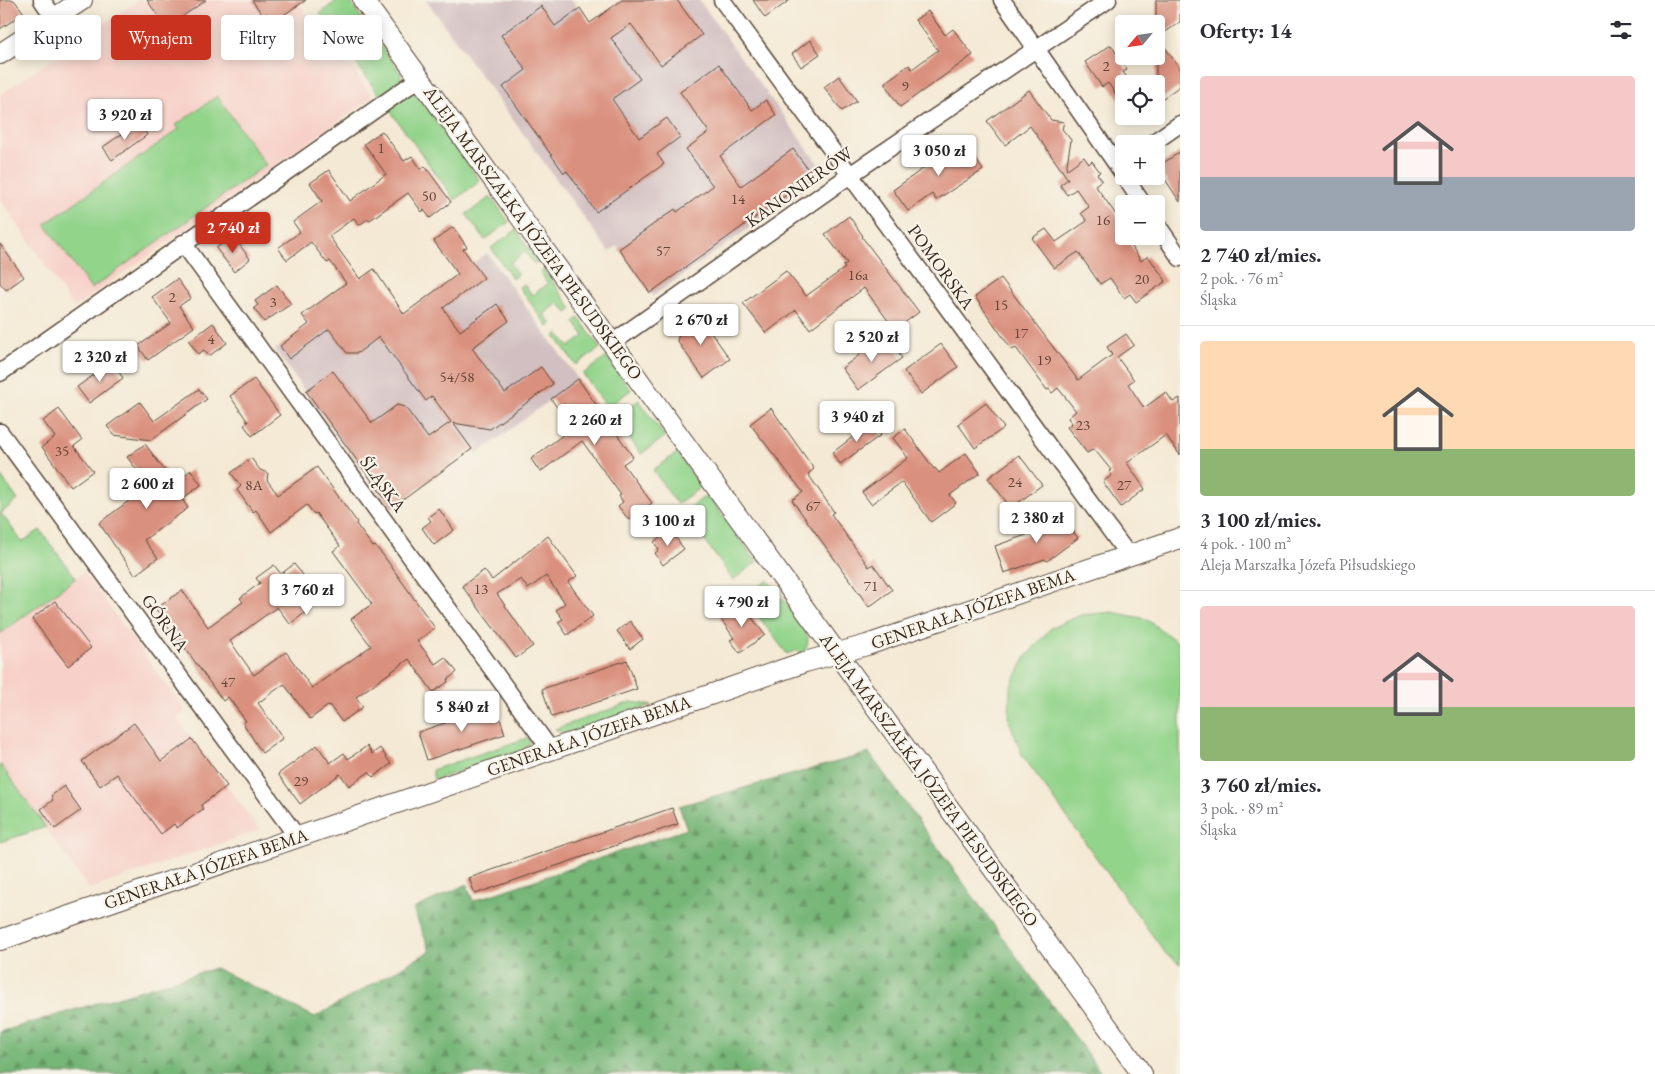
<!DOCTYPE html>
<html lang="pl">
<head>
<meta charset="utf-8">
<style>
	:root { --surface:#fff; --page:#f7f7f7; --text:#2b2b33; --muted:#7c7c81; --line:#e1e1e2; --accent:#c8321e }
	body { margin:0; font-family:"EB Garamond",serif; background:var(--page); color:var(--text); height:100vh; display:flex; flex-direction:column; font-size:19px; white-space:nowrap }
	* { box-sizing:border-box; margin:0 }
	p { font-size:16px; color:var(--muted) }
	.icon { flex:none; width:28px; height:28px; fill:none; stroke:currentColor; stroke-width:2; stroke-linecap:round; stroke-linejoin:round }
	.map { position:relative; flex:1; overflow:hidden }
	.sheet { display:flex; flex-direction:column; background:var(--surface); width:475px }
	.sheet>* { flex:none }
	.hud { position:absolute; left:15px; top:15px; width:475px; height:45px; display:flex; gap:10px }
	.needle { width:32px; rotate:241deg }
	.tools { position:absolute; left:1115px; top:15px; display:grid; gap:10px }
	.tools a { display:grid; place-items:center; width:50px; height:50px; border-radius:5px; background:var(--surface); box-shadow:0 2px 12px #0003; font-size:25px }
	.price { position:absolute; translate:-50% -42px; padding:0 11px; border-radius:5px; background:#fff; color:#222; font-size:16px; line-height:32px; filter:drop-shadow(0 1px 2px #0008) }
	.price::after { content:''; position:absolute; left:50%; top:30px; width:15px; height:11px; margin-left:-8px; background:inherit; clip-path:polygon(0 0,100% 0,50% 100%) }
	.price.on { background:var(--accent); color:#fff }
	ul { padding:0; list-style:none }
	li { display:grid; align-content:center; gap:10px; height:265px; padding:0 20px }
	li+li { border-top:1px solid var(--line) }
	li span { display:grid; place-items:center; height:155px; border-radius:5px; color:#555 }
	li>.icon { margin-inline-start:auto }
	span .icon { width:90px; height:90px; fill:#fffc; stroke-width:1 }
	li b { font-size:21px }
	h2 { display:flex; justify-content:space-between; align-items:center; height:60px; padding:0 20px; font-size:21px }
	.chip { padding:0 18px; border-radius:5px; background:var(--surface); box-shadow:0 2px 12px #0003; font-size:18px; line-height:45px }
	.chip.on { background:var(--accent); color:#fff }
	main { display:flex; flex:1; min-height:0 }
	.map>svg:first-child { display:block }
	.built { fill:#f7d1c9 }
	.industrial { fill:#d2bfc1 }
	.green { fill:#93d48b; stroke:#677f54 }
	.forest { fill:url(#forest-firs); stroke:#58704a }
	.building { fill:#da907e }
	.lines { fill:none; stroke-linecap:round; stroke-linejoin:round }
	.minor-casing { stroke:#574739; stroke-width:19 }
	.tertiary-casing { stroke:#574739; stroke-width:22 }
	.minor { stroke:#fff; stroke-width:16 }
	.tertiary { stroke:#fff; stroke-width:20 }
	.labels { text-anchor:middle; stroke-width:4.5; stroke-linejoin:round; paint-order:stroke }
	.number-label { font-size:15px; fill:#634436 }
	.street-label { font-size:18px; fill:#3b2a1e; stroke:#f7f3e8 }
</style>
</head>
<body>
<main>
<div class="map">
<svg width="1180" height="1074" viewBox="0 0 1180 1074">
	<defs>
		<pattern id="forest-firs" width="22" height="20" patternUnits="userSpaceOnUse" patternTransform="scale(1.25)"><rect width="22" height="20" fill="#76b677"/><path d="M5 1l3.5 6h-7zM16 11l3.5 6h-7z" fill="#629461"/></pattern>
	</defs>
	<rect width="100%" height="100%" fill="#f7f3e8"/>
	<filter id="ink" filterUnits="userSpaceOnUse"><feTurbulence type="fractalNoise" baseFrequency=".02" numOctaves="2"/><feDisplacementMap in="SourceGraphic" scale="10" xChannelSelector="R" yChannelSelector="G"/><feConvolveMatrix kernelMatrix="1 2 1 2 8 2 1 2 1" color-interpolation-filters="sRGB"/></filter>
	<filter id="wash" filterUnits="userSpaceOnUse"><feTurbulence type="fractalNoise" baseFrequency=".0096" numOctaves="4" result="noise"/><feDisplacementMap in="SourceGraphic" scale="20" xChannelSelector="R" yChannelSelector="G"/><feGaussianBlur stdDeviation="1.12" result="paint"/><feColorMatrix in="noise" values="0 0 0 0 0 0 0 0 0 0 0 0 0 0 0 0 0 1.4 0 .05"/><feComposite in="paint" operator="in"/></filter>
	<g filter="url(#wash)">
		<rect width="100%" height="100%" fill="#f4e9d4"/>
		<!-- built -->
		<path class="built" d="M139,0H297L311,21L316,18L373,97L74,308L0,198V95Z
			M84,572L185,710L177,719L260,830L89,889L0,764V634Z"/>
		<!-- industrial -->
		<path class="industrial" d="M426,0H572L589,23L622,0H699L822,169L824,175L653,296L617,246L609,252Z
			M487,253L578,379L476,455L471,449L390,509L275,350L364,285L391,323Z"/>
		<!-- green -->
		<path class="green" d="M338,0H349L401,74V82L380,96L320,13Z
			M409,93L417,95L480,181L455,200L388,108Z
			M217,96L266,165L91,289L45,224L179,129L176,125Z
			M491,197L509,222L485,240L466,214Z
			M516,230L538,261L534,264L525,252L510,263L518,275L513,279L491,248Z
			M544,270L572,309L567,313L559,303L544,314L552,324L548,327L519,287L524,284L532,295L548,284L540,272Z
			M579,318L600,348L576,365L555,336L558,333L569,347L584,336L574,322Z
			M607,357L631,390L607,407L583,374Z
			M639,400L665,437L641,454L615,418Z
			M677,453L701,487L677,504L653,470Z
			M0,475L18,500L1,513L22,542L40,530L76,578L0,634Z
			M707,495L757,562L733,580L684,512Z
			M768,580L774,589L753,608L745,597Z
			M782,598C792,612 821,638 801,654L797,650L787,654L756,613Z
			M1112,612L1146,619L1180,644V964L1166,954L1022,755L1009,720L1010,688L1025,658L1051,628L1081,615Z
			M631,702L652,705L574,733L565,734L555,729Z
			M530,737L529,745L523,750L434,780L432,770Z
			M0,764L46,827L0,842Z"/>
		<!-- forest -->
		<path class="forest" d="M869,753L1102,1074H0V1032L215,968L315,1017L430,951L413,909L467,884L473,901L687,829L679,806Z"/>
		<g id="blocks">
			<!-- building -->
			<path class="building" d="M0,0H14L24,13L0,29Z
				M147,0H206L166,28Z
				M252,0H306L273,22L267,13L263,16Z
				M622,0H677L702,35L661,65L631,24L611,38L640,79L612,99L639,138L667,118L680,137L657,154L664,164L596,212L567,171L564,173L503,87L526,70L501,35L541,6L555,26L580,8L590,23Z
				M753,0H790L765,18Z
				M1156,0H1180V22L1158,37L1180,69V86L1156,103Z
				M928,11L945,35L953,29L973,55L900,107L884,83L909,65L912,69L938,50L915,20Z
				M810,40L820,54L801,67L792,54Z
				M1111,45L1127,70L1123,72L1128,79L1124,82V106L1108,83L1102,87L1085,62Z
				M719,64L752,110L766,100L776,115L720,156L741,186L793,149L813,176L650,293L619,249L675,209L677,212L713,186L686,149L709,132L680,92Z
				M839,76L857,101L842,111L824,87Z
				M1029,90L1051,120L1064,122L1062,129L1071,140L1066,170L1084,157L1089,164L1092,161L1100,172L1097,174L1102,180L1095,185L1124,226V236H1130L1127,239L1141,261L1148,256L1166,281L1136,302L1130,294L1124,298L1110,278L1100,284L1078,252L1054,268L1032,238L1046,229L1056,242L1087,221L1081,213L1089,207L1076,189L1067,195L1060,185L1068,179L1030,126L1005,145L987,121Z
				M139,122L147,135L112,160L103,147Z
				M382,131L404,161L412,156L421,169L425,166L451,202L430,218L424,210L422,212L408,193L370,220L368,219L359,225L354,218L329,236L360,279L374,269L404,314L458,274L434,241L453,227L467,247L463,249L484,278L443,308L460,331L497,304L509,321L472,348L505,393L541,367L553,384L490,429L453,423L472,449L392,508L306,391L333,371L372,423L397,405L405,407L428,438L451,422L432,396L426,401L379,337L358,353H347L329,329L289,359L280,346L309,324L302,315L346,283L330,261L327,263L311,242L287,260L278,248L300,232L293,222L322,201L310,183L329,170L350,201L386,174L364,144Z
				M963,140L983,170L936,200L932,194L908,211L893,190Z
				M1180,152V202L1157,167Z
				M849,216L863,236L862,237L919,312L895,330L864,288L810,329L796,310L766,333L743,303L786,271L806,296L845,268L843,266L847,263L825,234Z
				M233,236L250,259L234,272L216,248Z
				M0,244L24,277L6,290L0,283Z
				M1001,278L1078,380L1112,355L1107,347L1126,334L1134,345L1117,357L1134,380L1128,384L1144,408L1166,392L1173,402L1180,398V455L1166,435L1127,463L1145,489L1121,507L1103,482L1112,475L1109,471L1111,470L1094,449L1087,453L1067,427L1072,423L1068,418L1076,411L1058,388L1052,393L1049,389L1047,390L1016,348L1012,350L975,297Z
				M177,279L191,298L179,306L194,327L148,360L138,346L171,323L152,297Z
				M277,285L291,304L264,322L254,308L258,305L255,301Z
				M686,316L692,324L701,318L730,359L704,378L677,341L679,334L673,326Z
				M213,323L227,343L209,356L204,350L198,354L189,341Z
				M885,336L902,358L858,390L842,368Z
				M941,344L958,367L921,394L904,371Z
				M112,362L123,378L89,403L77,387Z
				M254,379L280,415L252,436L244,425L248,422L230,396Z
				M578,379L633,457L623,464L652,503L629,520L618,506L623,502L619,496L621,495L582,441L540,472L531,459L572,428L551,399Z
				M199,389L207,399L151,440L114,435L107,426L140,402L154,421Z
				M986,403L1004,428L975,448L958,424Z
				M771,408L814,469L808,474L834,512L831,514L869,567L873,564L892,590L869,607L792,500L803,492L750,424Z
				M59,409L82,440L74,446L93,471L71,487L42,447L55,437L43,421Z
				M872,422L881,435L840,464L832,453Z
				M905,429L934,469L935,468L939,473L966,453L980,473L950,495L956,503L931,522L902,482L871,504L862,492L908,458L893,438Z
				M145,444L174,483L191,470L201,485L182,499L188,508L144,540L158,558L135,575L99,523L149,486L127,457Z
				M1019,455L1042,485L1011,508L988,478Z
				M251,458L260,470L268,473L267,480L278,495L317,467L357,522L356,524L373,547L375,546L383,555L435,628L417,641L435,664L445,657L457,672L447,680L448,682L433,692L409,659L356,697L363,707L342,722L329,705L310,719L284,684L258,703L283,738L262,753L243,723L246,721L228,697L223,701L185,648L183,649L156,609L182,590L208,627L243,602L240,598L260,583L256,578L274,565L281,574L294,564L307,580V586L293,595L306,612L290,624L277,607L230,641L254,675L286,652L312,688L371,646L351,619L372,604L333,551L340,546L316,513L314,514L307,505L271,532L256,510L253,512L237,490L241,486L231,473Z
				M439,509L454,530L434,545L422,528L431,521L428,517Z
				M1057,510L1078,538L1047,561L1045,559L1004,573L995,546L1026,535Z
				M670,530L684,549L663,565L655,553L659,550L654,542Z
				M548,536L577,576L568,582L593,616L567,635L558,622L563,619L556,610L565,603L546,576L528,589L521,579L497,594L533,646L516,658L462,586L484,570L492,580Z
				M55,601L91,648L68,666L32,619Z
				M741,603L765,635L740,653L730,640L734,638L720,618Z
				M630,621L643,639L630,649L617,631Z
				M627,660L637,689L552,717L542,689Z
				M496,706L505,734L427,760L418,732Z
				M134,723L161,761L192,739L227,786L201,805L203,809L177,828L174,824L161,834L117,774L100,786L82,761Z
				M317,745L330,763L344,753L348,759L367,746L372,754L380,748L391,764L373,777L369,772L349,786L340,774L300,804L278,774Z
				M64,786L81,810L55,829L41,809L53,800L51,796Z
				M672,808L678,824L475,894L469,878Z"/>
		</g>
	</g>
	<g filter="url(#ink)">
		<use href="#blocks" fill-opacity="0" stroke="#574739" stroke-width="1"/>
		<g class="lines">
			<!-- minor casing -->
			<g class="minor-casing">
				<path id="minor" d="M42,0L54,18
					M722,0L1129,556
					M1002,0L1124,175
					M1151,144L1180,124
					M1124,176L1143,204
					M1156,223L1180,258
					M183,243L550,749
					M612,343L850,175L1108,0
					M0,373L420,78
					M0,432L298,838"/>
			</g>
			<!-- tertiary casing -->
			<g class="tertiary-casing">
				<path id="tertiary" d="M363,0L1142,1074
					M0,54L82,0
					M0,940L805,662L867,645L1180,538"/>
			</g>
			<!-- minor -->
			<use href="#minor" class="minor"/>
			<!-- tertiary -->
			<use href="#tertiary" class="tertiary"/>
		</g>
	</g>
	<g class="labels">
		<!-- number labels -->
		<g class="number-label">
			<text x="1106" y="71">2</text>
			<text x="905" y="91">9</text>
			<text x="381" y="153">1</text>
			<text x="429" y="201">50</text>
			<text x="738" y="204">14</text>
			<text x="1103" y="225">16</text>
			<text x="663" y="256">57</text>
			<text x="858" y="280">16a</text>
			<text x="1142" y="284">20</text>
			<text x="172" y="302">2</text>
			<text x="273" y="307">3</text>
			<text x="1001" y="310">15</text>
			<text x="1021" y="338">17</text>
			<text x="211" y="344">4</text>
			<text x="1044" y="365">19</text>
			<text x="457" y="382">54/58</text>
			<text x="1083" y="430">23</text>
			<text x="62" y="456">35</text>
			<text x="1015" y="487">24</text>
			<text x="254" y="490">8A</text>
			<text x="1124" y="490">27</text>
			<text x="813" y="511">67</text>
			<text x="871" y="591">71</text>
			<text x="481" y="594">13</text>
			<text x="228" y="687">47</text>
			<text x="301" y="786">29</text>
		</g>
		<!-- street labels -->
		<g class="street-label">
			<text transform="translate(799 187) rotate(-35)" y="6">KANONIERÓW</text>
			<text transform="translate(533 233) rotate(54)" y="6">ALEJA MARSZAŁKA JÓZEFA PIŁSUDSKIEGO</text>
			<text transform="translate(941 267) rotate(54)" y="6">POMORSKA</text>
			<text transform="translate(383 484) rotate(54)" y="6">ŚLĄSKA</text>
			<text transform="translate(973 609) rotate(-19)" y="6">GENERAŁA JÓZEFA BEMA</text>
			<text transform="translate(165 623) rotate(54)" y="6">GÓRNA</text>
			<text transform="translate(589 736) rotate(-19)" y="6">GENERAŁA JÓZEFA BEMA</text>
			<text transform="translate(929 780) rotate(54)" y="6">ALEJA MARSZAŁKA JÓZEFA PIŁSUDSKIEGO</text>
			<text transform="translate(206 869) rotate(-19)" y="6">GENERAŁA JÓZEFA BEMA</text>
		</g>
	</g>
</svg>
<div class="tools">
<a><svg class="needle" viewBox="-14 -14 28 28"><path d="M0-13l5 13h-10z" fill="#e53935"/><path d="M0 13l5-13h-10z" fill="#7c7c81"/></svg></a>
<a><svg class="icon" aria-label="locate" viewBox="0 0 24 24"><circle cx="12" cy="12" r="6"/><path d="M12 2v4M12 18v4M2 12h4M18 12h4"/></svg></a>
<a>+</a>
<a>−</a>
</div>
<b class="price" style="left:125px;top:141px">3 920 zł</b>
<b class="price" style="left:939px;top:177px">3 050 zł</b>
<b class="price on" style="left:233px;top:254px">2 740 zł</b>
<b class="price" style="left:701px;top:346px">2 670 zł</b>
<b class="price" style="left:872px;top:363px">2 520 zł</b>
<b class="price" style="left:100px;top:383px">2 320 zł</b>
<b class="price" style="left:857px;top:443px">3 940 zł</b>
<b class="price" style="left:595px;top:446px">2 260 zł</b>
<b class="price" style="left:147px;top:510px">2 600 zł</b>
<b class="price" style="left:1037px;top:544px">2 380 zł</b>
<b class="price" style="left:668px;top:547px">3 100 zł</b>
<b class="price" style="left:307px;top:616px">3 760 zł</b>
<b class="price" style="left:742px;top:628px">4 790 zł</b>
<b class="price" style="left:462px;top:733px">5 840 zł</b>
<div class="hud">
<a class="chip">Kupno</a>
<a class="chip on">Wynajem</a>
<a class="chip">Filtry</a>
<a class="chip">Nowe</a>
</div>
</div>
<section class="sheet">
<h2>Oferty: 14<svg class="icon" aria-label="filters" viewBox="0 0 24 24"><path d="M4 7h16M4 17h16"/><circle cx="9" cy="7" r="2"/><circle cx="15" cy="17" r="2"/></svg></h2>
<ul>
<li><span style="background:linear-gradient(#f6c9c9 65%,#9aa5b1 0)"><svg class="icon" aria-label="home" viewBox="0 0 24 24"><path d="M3 11l9-7 9 7M6 9v11h12V9"/></svg></span><div><b>2 740 zł/mies.</b><p>2 pok. · 76 m²</p><p>Śląska</p></div></li>
<li><span style="background:linear-gradient(#ffd9b3 70%,#8fb573 0)"><svg class="icon" aria-label="home" viewBox="0 0 24 24"><path d="M3 11l9-7 9 7M6 9v11h12V9"/></svg></span><div><b>3 100 zł/mies.</b><p>4 pok. · 100 m²</p><p>Aleja Marszałka Józefa Piłsudskiego</p></div></li>
<li><span style="background:linear-gradient(#f6c9c9 65%,#8fb573 0)"><svg class="icon" aria-label="home" viewBox="0 0 24 24"><path d="M3 11l9-7 9 7M6 9v11h12V9"/></svg></span><div><b>3 760 zł/mies.</b><p>3 pok. · 89 m²</p><p>Śląska</p></div></li>
</ul>
</section>
</main>
</body>
</html>
